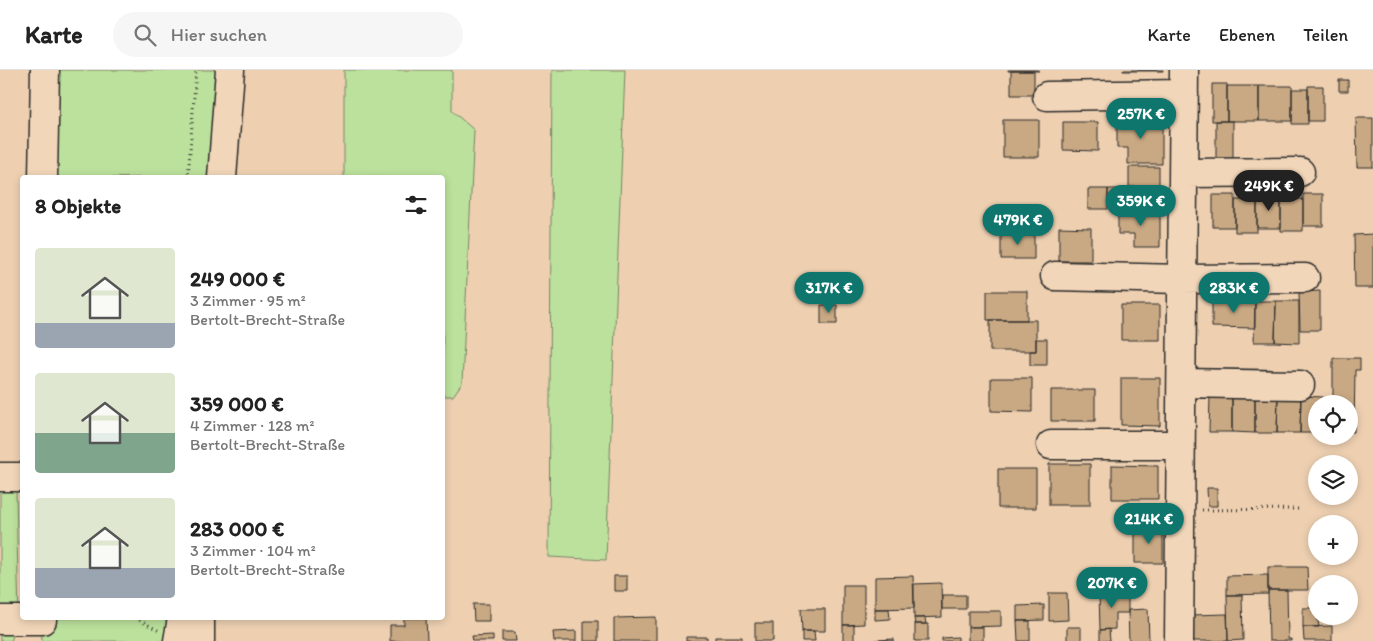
<!DOCTYPE html>
<html lang="de">
<head>
<meta charset="utf-8">
<style>
	:root { --surface:#fff; --page:#f6f6f6; --text:#222; --muted:#767676; --line:#e0e0e0; --accent:#0f766e }
	body { margin:0; font-family:Itim,sans-serif; background:var(--page); color:var(--text); height:100vh; display:flex; flex-direction:column; font-size:19px; white-space:nowrap }
	* { box-sizing:border-box; margin:0 }
	p { font-size:16px; color:var(--muted) }
	.icon { flex:none; width:28px; height:28px; fill:none; stroke:currentColor; stroke-width:2; stroke-linecap:round; stroke-linejoin:round }
	.map { position:relative; flex:1; overflow:hidden }
	.side { position:absolute; left:20px; top:105px; width:425px; height:445px; display:flex; flex-direction:column; background:var(--surface); border-radius:5px; box-shadow:0 2px 8px #0003 }
	.side>* { flex:none }
	.fabs { position:absolute; left:1308px; top:325px; display:grid; gap:10px }
	.fabs a { display:grid; place-items:center; width:50px; height:50px; border-radius:50%; background:var(--surface); box-shadow:0 2px 8px #0003; font-size:25px }
	.price { position:absolute; translate:-50% -42px; padding:0 11px; border-radius:18px; background:var(--accent); color:#fff; font-size:16px; line-height:32px; filter:drop-shadow(0 1px 2px #0008) }
	.price::after { content:''; position:absolute; left:50%; top:30px; width:15px; height:11px; margin-left:-8px; background:inherit; clip-path:polygon(0 0,100% 0,50% 100%) }
	.price.active { background:#222; color:#fff }
	ul { padding:0; list-style:none }
	li { display:flex; align-items:center; gap:15px; height:125px; padding:0 15px }
	li span { display:grid; place-items:center; flex:none; width:140px; height:100px; border-radius:5px; color:#555 }
	li>.icon { margin-inline-start:auto }
	span .icon { width:60px; height:60px; fill:#fffc; stroke-width:1 }
	li b { font-size:21px }
	h2 { display:flex; justify-content:space-between; align-items:center; height:60px; padding:0 15px; font-size:21px }
	header { display:flex; align-items:center; gap:30px; box-sizing:border-box; height:70px; padding:0 25px; background:var(--surface); border-bottom:1px solid var(--line) }
	header strong { font-size:24px }
	nav { display:flex; gap:28px; margin-inline-start:auto; font-size:18px }
	.search { width:350px; height:45px; background:var(--page); display:flex; align-items:center; gap:12px; box-sizing:border-box; padding:0 18px; border-radius:28px; color:var(--muted); font-size:19px }
	.map>svg:first-child { display:block }
	.green { fill:#bce19c; stroke:#748664 }
	.building { fill:#c9a983; stroke:#2b2b2b }
	.lines { fill:none; stroke-linecap:round; stroke-linejoin:round }
	.minor-casing { stroke:#2b2b2b; stroke-width:31 }
	.major-casing { stroke:#2b2b2b; stroke-width:31 }
	.path { stroke:#2b2b2b; stroke-width:3; stroke-dasharray:1 4; stroke-linecap:butt }
	.minor { stroke:#f2d6b9; stroke-width:28 }
	.major { stroke:#f2d6b9; stroke-width:28 }
</style>
</head>
<body>
<header>
<strong>Karte</strong>
<div class="search"><svg class="icon" aria-label="search" viewBox="0 0 24 24"><circle cx="10" cy="10" r="6"/><path d="M15 15l6 6"/></svg>Hier suchen</div>
<nav><a>Karte</a><a>Ebenen</a><a>Teilen</a></nav>
</header>
<div class="map">
<svg width="1373" height="571" viewBox="0 0 1373 571">
	<rect width="100%" height="100%" fill="#eed0b1"/>
	<filter id="ink" filterUnits="userSpaceOnUse"><feTurbulence type="fractalNoise" baseFrequency=".02" numOctaves="2"/><feDisplacementMap in="SourceGraphic" scale="10" xChannelSelector="R" yChannelSelector="G"/><feConvolveMatrix kernelMatrix="1 2 1 2 8 2 1 2 1" color-interpolation-filters="sRGB"/></filter>
	<g filter="url(#ink)">
		<!-- green -->
		<path class="green" d="M44,0H230L222,107L42,108Z
			M344,0H452V41L474,60L462,313L453,326H443L442,108L344,107Z
			M552,0H625L606,490L549,487Z
			M0,421H16L19,550L11,571H0Z
			M41,548H182L178,571H42Z"/>
		<!-- building -->
		<path class="building" d="M1008,0H1039V1H1008Z
			M1123,0H1163V1H1123Z
			M1011,1H1034V25H1011Z
			M1339,10H1348V21H1339Z
			M1212,14H1227V51H1212Z
			M1227,16H1259V51H1227Z
			M1259,16H1292V51H1259Z
			M1308,16H1323V51H1308Z
			M1292,19H1308V54H1292Z
			M1356,48H1373V97H1357Z
			M1117,49H1162V94H1128V78H1117Z
			M1003,50H1039V87H1003Z
			M1216,51H1233V96H1216Z
			M1063,52H1098V81L1063,80Z
			M1129,97H1159V117H1129Z
			M1088,119H1108V139H1088Z
			M1108,119H1127V136H1108Z
			M1303,124H1323V156H1303Z
			M1213,125H1235V157H1213Z
			M1257,125H1281V158H1257Z
			M1281,129H1303V161H1281Z
			M1235,130H1257V162H1235Z
			M1118,140H1160V177H1134V164H1118Z
			M1001,141H1034V164H1001Z
			M1059,157L1091,158V191H1059Z
			M1001,164H1034V189H1001Z
			M1373,164V218H1355L1354,165Z
			M987,221H1027V250H987Z
			M1320,221V260H1300L1299,222Z
			M1212,230L1255,231V258L1212,257Z
			M1255,231H1276L1275,272H1254Z
			M1276,231H1299V273L1275,272Z
			M821,235H837V254H821Z
			M1121,235H1160V270H1121Z
			M990,250H1036V281H990Z
			M1036,269H1047V295H1030V281H1036Z
			M1333,288H1360V300H1355L1354,362H1349V334H1333Z
			M991,308H1032V342L991,341Z
			M1121,308H1160V356L1121,355Z
			M1051,320H1095V351H1051Z
			M1210,326H1232V362H1209Z
			M1232,326H1255V363L1232,362Z
			M1255,326H1278L1277,363H1255Z
			M1278,326H1301L1300,363H1277Z
			M1301,326L1323,327V334H1316V363H1300Z
			M1049,394H1090V435H1049Z
			M1112,395L1158,396V429H1112Z
			M998,399H1036V438H998Z
			M1207,418H1217V436H1208Z
			M1135,457H1163V493H1135Z
			M1268,497H1307L1308,520H1268Z
			M1268,505V524L1227,525V506Z
			M614,506H627V521H614Z
			M913,506L914,538L875,539V507Z
			M941,513L942,547L914,548V514Z
			M843,515H864V554L843,555Z
			M1268,520H1287L1288,569H1291V571H1269Z
			M1049,523H1067L1068,550L1049,551Z
			M1099,523H1128V543H1115V559L1100,560Z
			M942,525H966V539H942Z
			M1227,525H1242L1243,570L1228,571Z
			M473,534H489V551H474Z
			M1044,535V550L1017,551V536Z
			M1303,538H1316L1319,557H1303Z
			M801,539H825V561H802Z
			M875,539H889L890,549L875,550Z
			M1148,539L1149,571H1129L1128,540Z
			M968,541H1001V556L968,557Z
			M1227,544L1228,571H1191V545Z
			M656,547V571H614V548Z
			M404,548H426L427,571H390V555H404Z
			M914,548H925L926,554H915Z
			M584,551H598V571H584Z
			M1017,551H1030V571H1018Z
			M755,553H773V571H755Z
			M915,554H928V571H915Z
			M843,555H854V571H843Z
			M1332,556V571H1304L1303,557Z
			M968,557H983V571H968Z
			M1067,557H1081V571H1067Z
			M1109,559L1110,571H1100V560Z
			M576,561V571H554L553,562Z
			M802,561H814L815,571H802Z
			M502,562H515L516,571H502Z
			M493,565V571H473L472,566Z
			M686,567H707V571H686Z
			M715,567H742V571H715Z
			M958,567V571H942V568Z
			M894,569V571H876V570Z"/>
		<g class="lines">
			<!-- minor casing -->
			<g class="minor-casing">
				<path id="minor" d="M1047,26L1184,24
					M1184,103L1300,102
					M43,108L45,0
					M1055,206L1181,209L1305,208
					M1182,313L1300,315
					M1051,375H1180
					M0,407H22
					M0,550H42L41,548
					M1179,571L1184,0"/>
			</g>
			<!-- major casing -->
			<g class="major-casing">
				<path id="major" d="M222,108L230,0
					M178,571L182,548
					M200,571V548"/>
			</g>
			<!-- path -->
			<path class="path" d="M188,108L196,0
				M1202,440L1299,439
				M135,548L158,560"/>
			<!-- minor -->
			<use href="#minor" class="minor"/>
			<!-- major -->
			<use href="#major" class="major"/>
		</g>
	</g>
</svg>
<div class="fabs">
<a><svg class="icon" aria-label="locate" viewBox="0 0 24 24"><circle cx="12" cy="12" r="6"/><path d="M12 2v4M12 18v4M2 12h4M18 12h4"/></svg></a>
<a><svg class="icon" aria-label="layers" viewBox="0 0 24 24"><path d="M12 4l9 5-9 5-9-5zM3 14l9 5 9-5"/></svg></a>
<a>+</a>
<a>−</a>
</div>
<b class="price" style="left:1141px;top:70px">257K €</b>
<b class="price active" style="left:1269px;top:142px">249K €</b>
<b class="price" style="left:1141px;top:157px">359K €</b>
<b class="price" style="left:1018px;top:176px">479K €</b>
<b class="price" style="left:829px;top:244px">317K €</b>
<b class="price" style="left:1234px;top:244px">283K €</b>
<b class="price" style="left:1149px;top:475px">214K €</b>
<b class="price" style="left:1112px;top:539px">207K €</b>
<section class="side">
<h2>8 Objekte<svg class="icon" aria-label="filters" viewBox="0 0 24 24"><path d="M4 7h16M4 17h16"/><circle cx="9" cy="7" r="2"/><circle cx="15" cy="17" r="2"/></svg></h2>
<ul>
<li><span style="background:linear-gradient(#dfe7d0 75%,#9aa5b1 0)"><svg class="icon" aria-label="home" viewBox="0 0 24 24"><path d="M3 11l9-7 9 7M6 9v11h12V9"/></svg></span><div><b>249 000 €</b><p>3 Zimmer · 95 m²</p><p>Bertolt-Brecht-Straße</p></div></li>
<li><span style="background:linear-gradient(#dfe7d0 60%,#7fa58c 0)"><svg class="icon" aria-label="home" viewBox="0 0 24 24"><path d="M3 11l9-7 9 7M6 9v11h12V9"/></svg></span><div><b>359 000 €</b><p>4 Zimmer · 128 m²</p><p>Bertolt-Brecht-Straße</p></div></li>
<li><span style="background:linear-gradient(#dfe7d0 70%,#9aa5b1 0)"><svg class="icon" aria-label="home" viewBox="0 0 24 24"><path d="M3 11l9-7 9 7M6 9v11h12V9"/></svg></span><div><b>283 000 €</b><p>3 Zimmer · 104 m²</p><p>Bertolt-Brecht-Straße</p></div></li>
</ul>
</section>
</div>
</body>
</html>
